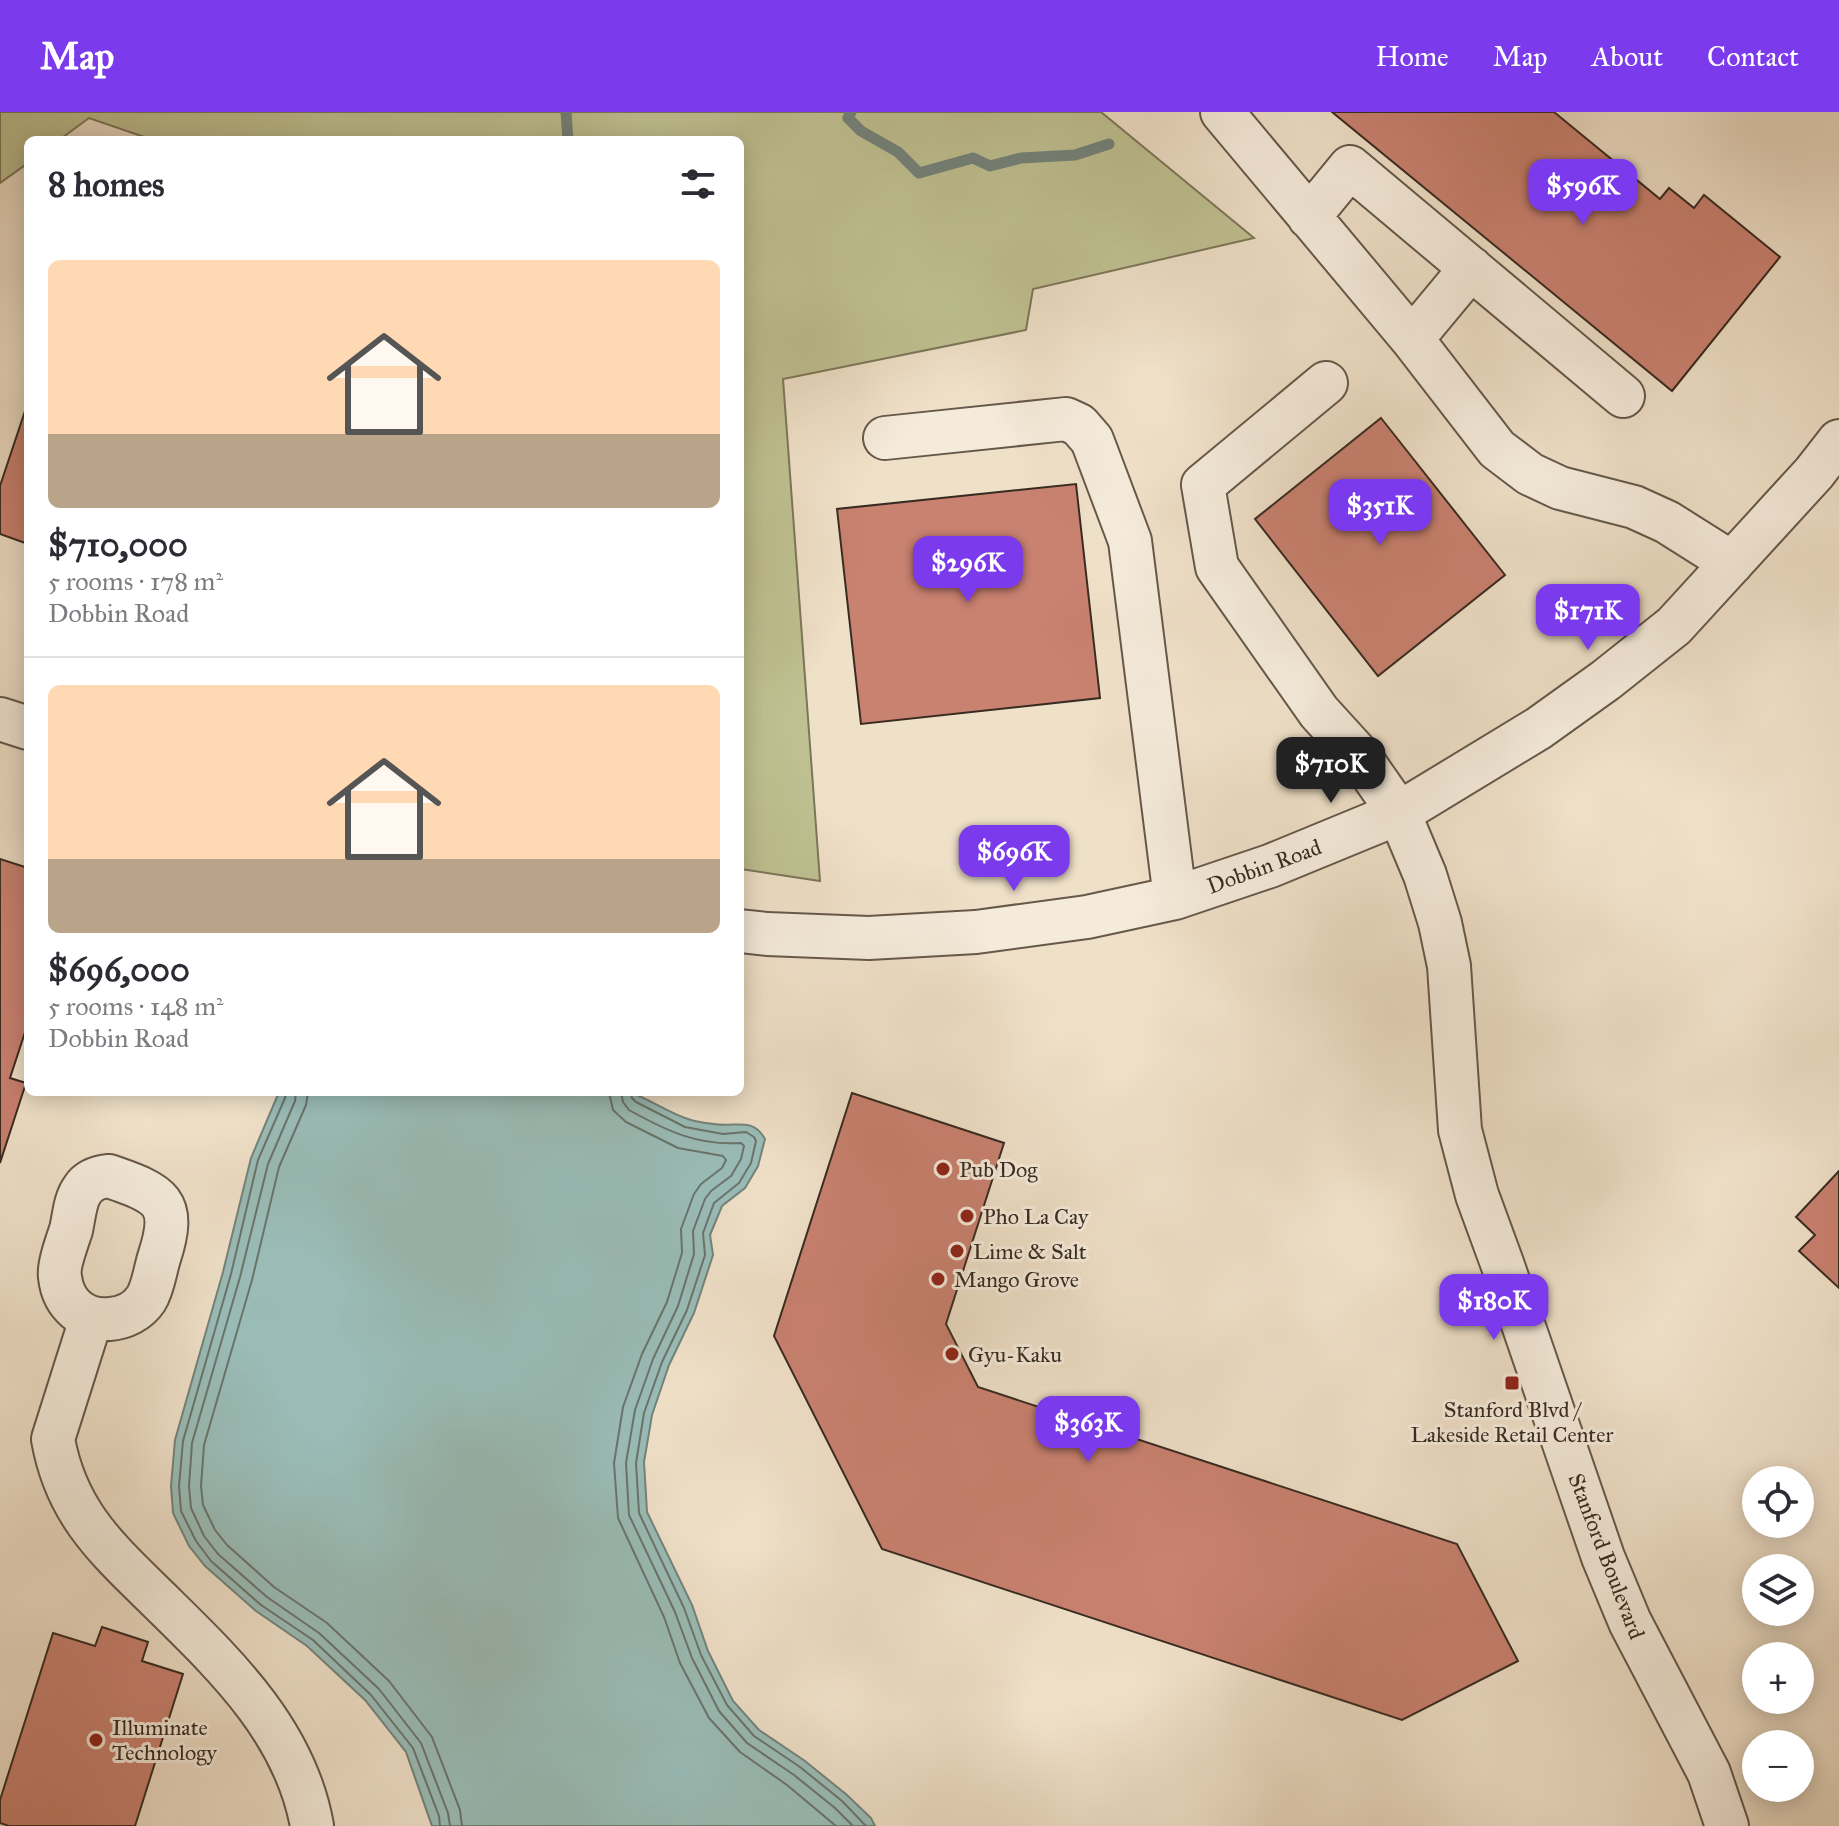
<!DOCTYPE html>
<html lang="en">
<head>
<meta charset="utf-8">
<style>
	:root { --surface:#fff; --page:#f2f2f3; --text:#2b2b33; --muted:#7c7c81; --line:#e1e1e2; --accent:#7c3aed }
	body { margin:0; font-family:"IM FELL Great Primer",serif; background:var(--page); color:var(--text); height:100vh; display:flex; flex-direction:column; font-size:30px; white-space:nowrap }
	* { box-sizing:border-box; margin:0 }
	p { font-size:26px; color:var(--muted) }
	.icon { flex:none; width:44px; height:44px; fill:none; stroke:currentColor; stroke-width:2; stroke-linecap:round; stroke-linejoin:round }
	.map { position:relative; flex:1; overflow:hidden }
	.panel { position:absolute; left:24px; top:24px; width:720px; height:960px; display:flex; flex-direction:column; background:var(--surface); border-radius:12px; box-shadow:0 4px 20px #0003 }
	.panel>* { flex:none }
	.buttons { position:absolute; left:1742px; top:1354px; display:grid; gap:16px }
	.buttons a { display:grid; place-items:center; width:72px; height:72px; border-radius:50%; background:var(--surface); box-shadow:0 4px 20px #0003; font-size:40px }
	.price { position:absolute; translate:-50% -68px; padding:0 18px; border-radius:16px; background:var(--accent); color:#fff; font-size:26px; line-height:52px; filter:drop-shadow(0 2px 4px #0008) }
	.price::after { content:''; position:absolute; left:50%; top:48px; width:24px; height:18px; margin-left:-12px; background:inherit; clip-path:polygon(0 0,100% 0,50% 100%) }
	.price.active { background:#222; color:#fff }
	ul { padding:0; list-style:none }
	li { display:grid; align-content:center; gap:16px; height:424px; padding:0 24px }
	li+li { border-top:2px solid var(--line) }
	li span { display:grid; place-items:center; height:248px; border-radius:12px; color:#555 }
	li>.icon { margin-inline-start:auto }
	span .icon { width:144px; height:144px; fill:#fffc; stroke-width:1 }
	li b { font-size:34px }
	h2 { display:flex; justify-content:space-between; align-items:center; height:96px; padding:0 24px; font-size:34px }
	header { display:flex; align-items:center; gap:48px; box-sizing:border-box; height:112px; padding:0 40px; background:var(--accent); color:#fff }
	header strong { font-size:38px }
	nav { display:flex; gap:44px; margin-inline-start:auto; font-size:28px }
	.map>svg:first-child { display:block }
	.green { fill:#bfc192; stroke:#7c765a; stroke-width:2 }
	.water { fill:#9abdb8; stroke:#73837c; stroke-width:2 }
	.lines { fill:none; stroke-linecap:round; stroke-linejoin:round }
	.shore { stroke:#69746c; stroke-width:2 }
	.stream { stroke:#73837c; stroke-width:11 }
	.building { fill:#c98170; stroke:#382b21; stroke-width:2 }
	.minor-casing { stroke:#66584b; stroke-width:46 }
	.minor { stroke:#f5ebdb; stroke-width:42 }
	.poi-dot { fill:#8f2418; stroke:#f5ebdb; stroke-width:3 }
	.labels { text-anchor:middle; stroke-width:6; stroke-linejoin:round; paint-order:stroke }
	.street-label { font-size:22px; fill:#382b21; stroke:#f5ebdb }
	.poi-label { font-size:22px; fill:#382b21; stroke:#f5ebdb; text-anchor:start }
</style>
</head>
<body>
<header>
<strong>Map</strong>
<nav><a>Home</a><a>Map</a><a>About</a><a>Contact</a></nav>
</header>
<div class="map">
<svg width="1839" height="1714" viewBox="0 0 1839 1714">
	<rect width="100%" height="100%" fill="#efe0c8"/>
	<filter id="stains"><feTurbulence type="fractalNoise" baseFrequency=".0025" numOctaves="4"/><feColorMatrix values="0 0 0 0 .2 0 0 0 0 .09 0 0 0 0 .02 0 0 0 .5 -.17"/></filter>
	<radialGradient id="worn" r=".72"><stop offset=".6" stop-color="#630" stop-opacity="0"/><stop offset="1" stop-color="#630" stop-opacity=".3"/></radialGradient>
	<!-- green -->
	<path class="green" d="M0,0H1101L1254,126L1033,177L1026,218L783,267L820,769L740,757V28H153L89,6L59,28H28V51L0,71Z"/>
	<!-- water -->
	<path class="water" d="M279,980H629C650,987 668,1001 688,1007C696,1010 705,1011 714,1012C735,1016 752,1004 765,1027L758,1054L745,1076L722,1094L710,1123L713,1143L694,1201L669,1253L652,1303L644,1350L647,1400L692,1493L708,1539L733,1589L759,1618L805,1649L847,1683L871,1706L875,1714H432L406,1640L365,1588L307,1534L256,1499L205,1454L189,1434L173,1401L171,1374L175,1328L223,1160L251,1046Z"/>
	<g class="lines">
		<!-- shore -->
		<path class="shore" d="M286,980L285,986L258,1048L231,1162L183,1329L179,1374L181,1399L196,1429L211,1449L261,1493L313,1528L371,1583L413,1636L439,1704L440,1714
			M296,980L295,989L268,1052L240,1165L192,1331L189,1374L191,1396L204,1424L218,1442L267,1485L319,1521L379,1577L421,1631L448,1701L450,1714
			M308,980L306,993L279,1055L252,1168L204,1333L201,1374L203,1393L215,1418L227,1433L274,1475L327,1511L389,1569L432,1625L460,1698L462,1714
			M609,980L613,998L626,1010L678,1036L723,1044L726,1048L722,1056L701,1072L694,1082L681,1117L682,1141L667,1190L642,1242L623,1295L614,1351L618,1406L664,1505L680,1551L709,1606L740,1640L787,1673L836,1714
			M621,980L623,990L629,998C665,1018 697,1034 741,1031L744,1034L741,1047L731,1064L711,1079L705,1087L693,1119L694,1142L678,1194L653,1247L635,1298L626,1351L629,1403L675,1500L692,1546L719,1599L747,1631L794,1663L835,1696L853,1714
			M631,980L632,986L636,990L685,1015L723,1022L746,1020L754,1025L756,1029L751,1051L739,1071L714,1091L703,1121L705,1143L687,1198L662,1250L644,1301L636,1351L639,1401L684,1496L701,1543L727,1593L754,1624L800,1655L842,1689L866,1714"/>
		<!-- stream -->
		<path class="stream" d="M566,0L568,28
			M851,0L848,6L861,19L898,40L919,61L973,46L990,54L1021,46L1075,43L1109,32"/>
	</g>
	<!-- building -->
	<path class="building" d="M1332,0H1554L1660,87L1669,76L1694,96L1704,83L1780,145L1672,279Z
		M28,290V432L0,422V374Z
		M1381,306L1505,463L1378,564L1255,407Z
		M1076,372L1100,586L861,612L837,397Z
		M0,747L28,756V911L10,966L26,971L0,1051Z
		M852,981L1004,1031L946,1212L978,1275L1457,1432L1518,1549L1402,1608L882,1437L774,1224Z
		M1839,1059V1176L1799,1139L1815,1123L1796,1105Z
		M102,1515L148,1530L142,1549L183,1562L135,1714H9L0,1711V1688L53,1521L95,1534Z"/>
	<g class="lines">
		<!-- minor casing -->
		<g class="minor-casing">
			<path id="minor" d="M1222,0L1412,227L1497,337L1530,362L1560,376L1634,395L1667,410L1732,451
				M1309,105L1350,55L1623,284
				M1412,227L1471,156
				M1326,271L1203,373L1217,455L1319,600L1360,645L1399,701L1425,763L1440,811L1449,854L1460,1018L1477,1083L1503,1154L1603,1445L1630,1510L1709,1661L1727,1714
				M885,326L1066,307L1079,313L1092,328L1130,429L1175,786
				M0,607L28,616
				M740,819L767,822L869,826L976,820L1087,805L1175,786L1270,754L1399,701L1539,616L1606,568L1674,514L1814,361L1839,329
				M109,1064C160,1082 178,1088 159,1146C155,1159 153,1176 146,1187C138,1199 124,1206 110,1207C83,1210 63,1192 60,1165C58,1154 67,1130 71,1118C74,1105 75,1087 83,1077C89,1068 99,1065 109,1064Z
				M91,1207L53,1327C66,1401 107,1437 158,1487C223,1551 295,1618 312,1714"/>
		</g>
		<!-- minor -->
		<use href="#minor" class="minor"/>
	</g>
	<!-- markers -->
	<g class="poi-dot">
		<circle cx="943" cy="1057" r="8"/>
		<circle cx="967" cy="1104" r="8"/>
		<circle cx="957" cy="1139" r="8"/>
		<circle cx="938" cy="1167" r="8"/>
		<circle cx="952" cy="1242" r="8"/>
		<rect x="1504" y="1263" width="16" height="16" rx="4"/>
		<circle cx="96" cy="1628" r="8"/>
	</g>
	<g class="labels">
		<!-- street labels -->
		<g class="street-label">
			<text transform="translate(1264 754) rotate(-20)" y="8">Dobbin Road</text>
			<text transform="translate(1607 1444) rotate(69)" y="8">Stanford Boulevard</text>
		</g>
		<!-- poi labels -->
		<g class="poi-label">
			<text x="959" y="1065">Pub Dog</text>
			<text x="983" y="1112">Pho La Cay</text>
			<text x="973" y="1147">Lime &amp; Salt</text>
			<text x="954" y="1175">Mango Grove</text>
			<text x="968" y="1250">Gyu-Kaku</text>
			<text x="1512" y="1305" text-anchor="middle">Stanford Blvd /<tspan x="1512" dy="25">Lakeside Retail Center</tspan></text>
			<text x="112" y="1623">Illuminate<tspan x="112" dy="25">Technology</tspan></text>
		</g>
	</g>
	<rect width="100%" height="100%" filter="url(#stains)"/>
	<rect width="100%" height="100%" fill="url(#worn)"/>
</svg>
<div class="buttons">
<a><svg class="icon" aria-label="locate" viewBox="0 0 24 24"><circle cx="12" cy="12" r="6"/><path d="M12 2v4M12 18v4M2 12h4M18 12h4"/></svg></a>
<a><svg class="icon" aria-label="layers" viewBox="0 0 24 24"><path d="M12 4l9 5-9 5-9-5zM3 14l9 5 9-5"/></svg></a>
<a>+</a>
<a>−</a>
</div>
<b class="price" style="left:1583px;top:115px">$596K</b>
<b class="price" style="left:1380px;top:435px">$351K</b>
<b class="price" style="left:968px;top:492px">$296K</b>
<b class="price" style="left:1588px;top:540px">$171K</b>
<b class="price active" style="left:1331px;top:693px">$710K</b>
<b class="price" style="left:1014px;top:781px">$696K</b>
<b class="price" style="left:1494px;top:1230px">$180K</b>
<b class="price" style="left:1088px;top:1352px">$363K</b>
<section class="panel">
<h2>8 homes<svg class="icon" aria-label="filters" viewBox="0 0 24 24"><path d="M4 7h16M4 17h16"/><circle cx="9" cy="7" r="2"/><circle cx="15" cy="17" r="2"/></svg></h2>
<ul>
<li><span style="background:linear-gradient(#ffd9b3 70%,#b9a48a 0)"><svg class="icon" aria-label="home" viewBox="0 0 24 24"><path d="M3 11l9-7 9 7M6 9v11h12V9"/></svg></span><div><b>$710,000</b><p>5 rooms · 178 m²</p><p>Dobbin Road</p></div></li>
<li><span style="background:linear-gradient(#ffd9b3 70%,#b9a48a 0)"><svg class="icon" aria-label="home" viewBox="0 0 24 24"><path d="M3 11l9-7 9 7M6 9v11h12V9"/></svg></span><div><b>$696,000</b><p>5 rooms · 148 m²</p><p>Dobbin Road</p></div></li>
</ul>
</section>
</div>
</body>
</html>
